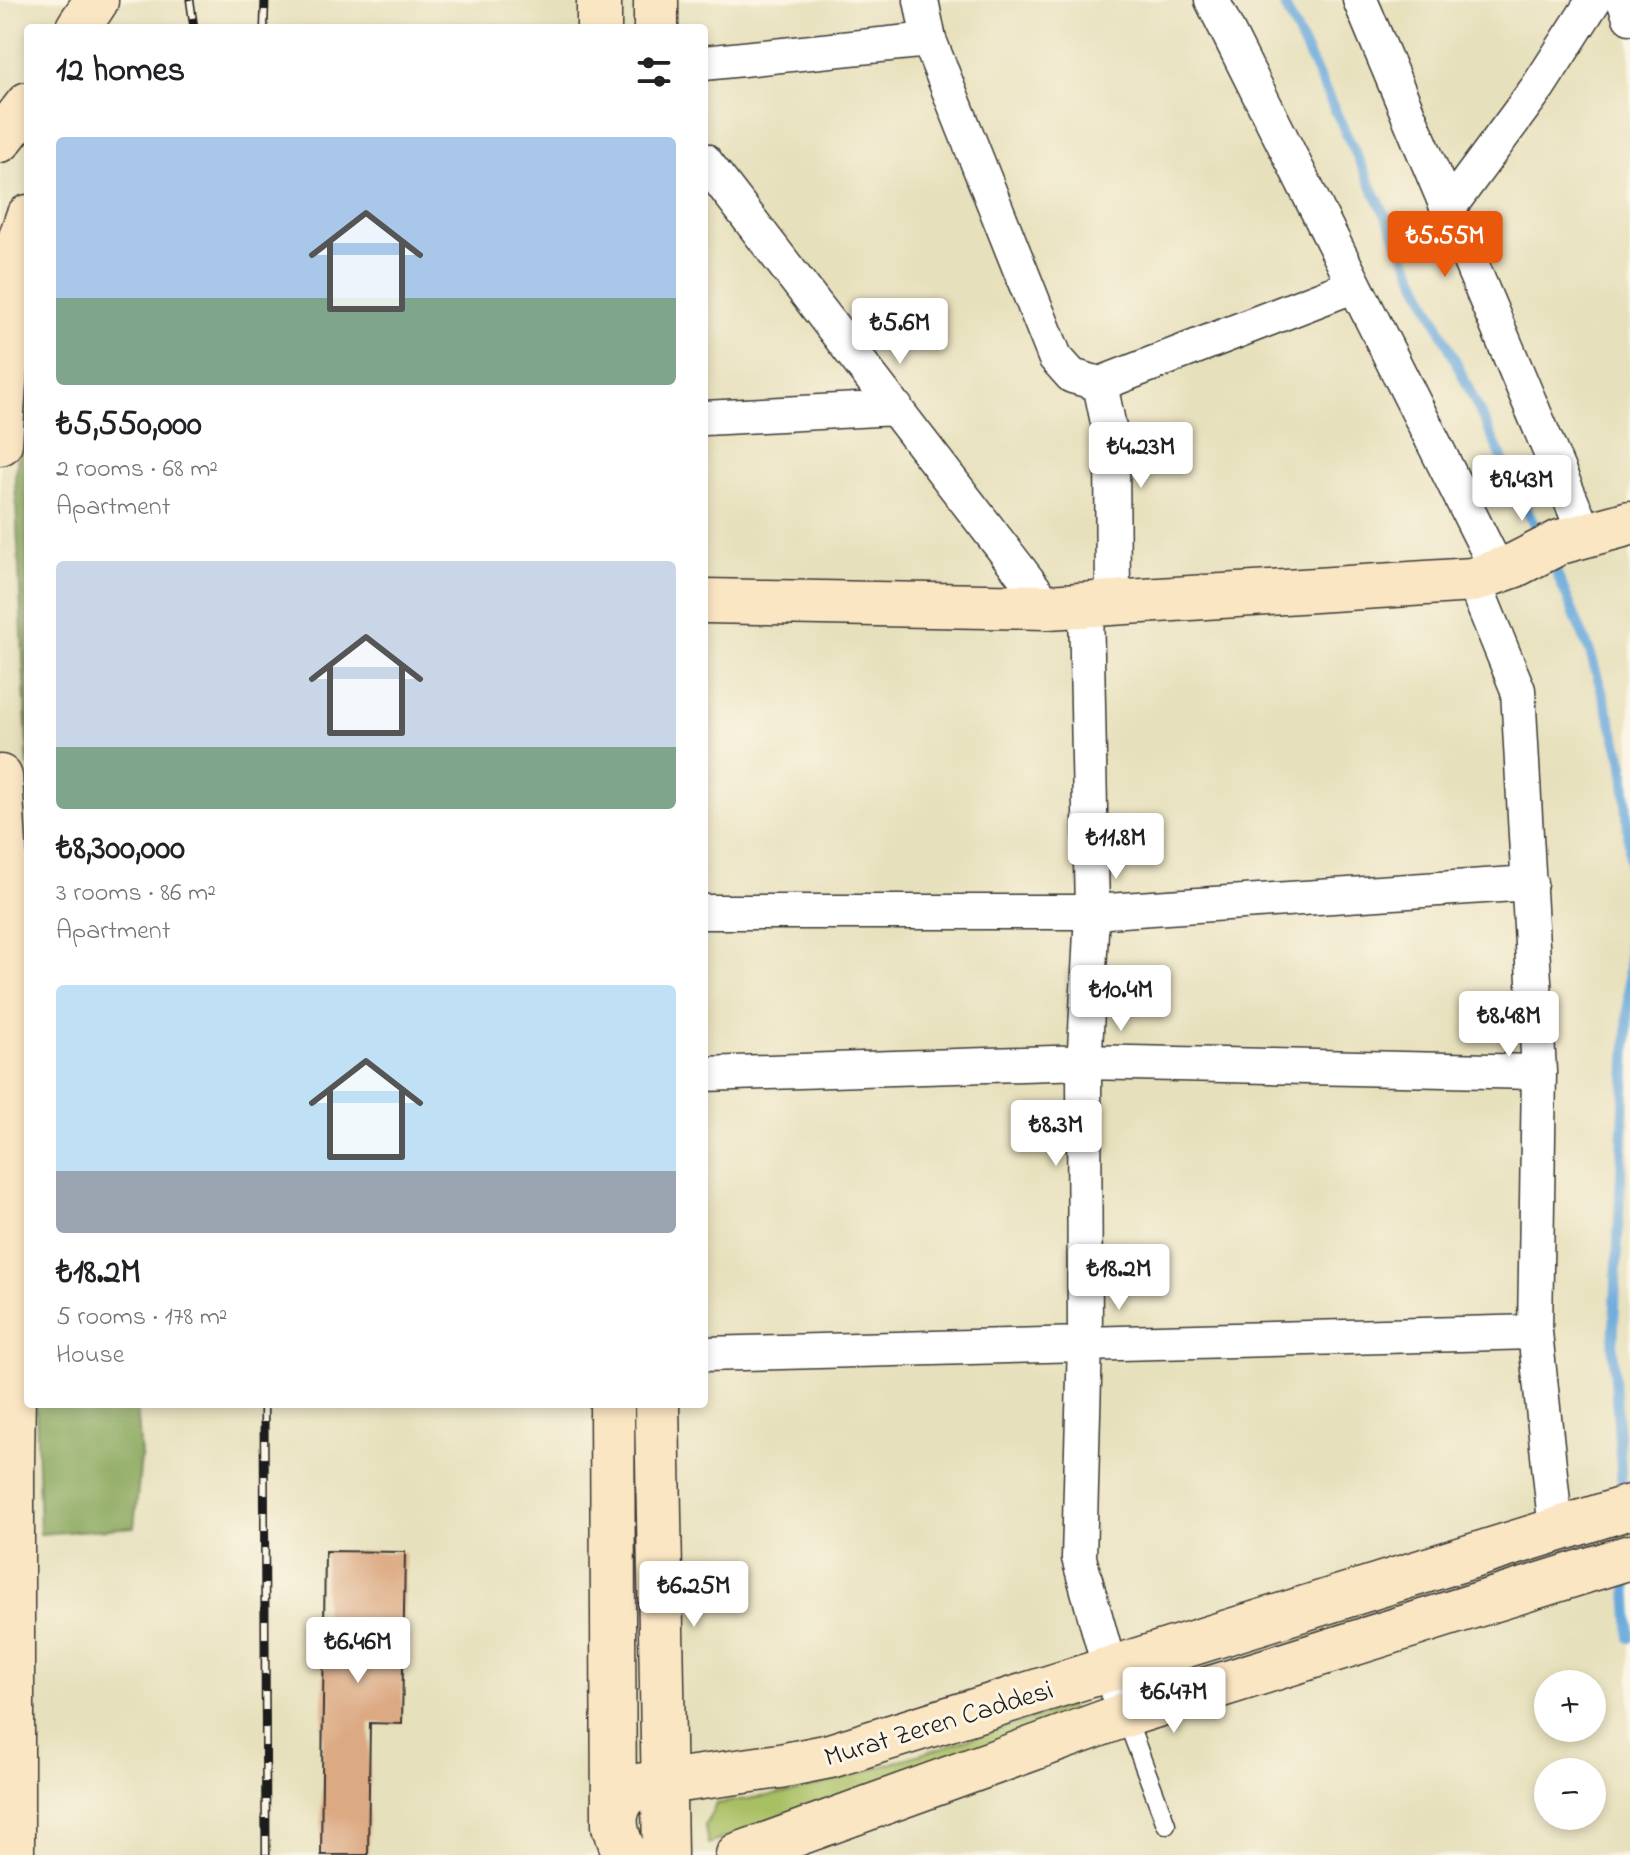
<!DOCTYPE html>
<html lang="en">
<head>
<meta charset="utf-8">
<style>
	:root { --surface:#fff; --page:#f2f2f2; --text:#202124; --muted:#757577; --accent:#ea580c }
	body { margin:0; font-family:"Indie Flower",sans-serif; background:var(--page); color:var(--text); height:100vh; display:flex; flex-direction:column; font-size:30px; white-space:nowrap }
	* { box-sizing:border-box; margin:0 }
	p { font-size:26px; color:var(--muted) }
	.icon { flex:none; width:44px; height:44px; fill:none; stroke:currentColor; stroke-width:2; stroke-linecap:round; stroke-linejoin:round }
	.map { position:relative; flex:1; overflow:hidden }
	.drawer { position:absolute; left:24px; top:24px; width:684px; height:1384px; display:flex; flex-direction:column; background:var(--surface); border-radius:8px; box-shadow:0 4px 12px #0003 }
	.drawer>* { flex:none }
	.buttons { position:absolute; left:1534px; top:1670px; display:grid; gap:16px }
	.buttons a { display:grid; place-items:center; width:72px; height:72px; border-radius:50%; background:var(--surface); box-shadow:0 4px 12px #0003; font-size:40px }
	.price { position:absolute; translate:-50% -68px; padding:0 18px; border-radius:8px; background:#fff; color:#222; font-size:26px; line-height:52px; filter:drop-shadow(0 2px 4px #0008) }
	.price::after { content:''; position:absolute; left:50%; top:48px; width:24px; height:18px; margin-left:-12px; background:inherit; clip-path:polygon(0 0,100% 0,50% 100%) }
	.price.selected { background:var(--accent); color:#fff }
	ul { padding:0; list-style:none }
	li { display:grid; align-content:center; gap:16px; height:424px; padding:0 32px }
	li span { display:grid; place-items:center; height:248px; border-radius:8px; color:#555 }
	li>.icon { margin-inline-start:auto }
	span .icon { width:144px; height:144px; fill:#fffc; stroke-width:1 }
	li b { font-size:34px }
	h2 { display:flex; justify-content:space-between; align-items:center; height:96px; padding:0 32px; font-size:34px }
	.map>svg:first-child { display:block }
	.green { fill:#a9bf64; stroke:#626e40; stroke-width:2 }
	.forest { fill:#86a65a; stroke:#51613b; stroke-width:2 }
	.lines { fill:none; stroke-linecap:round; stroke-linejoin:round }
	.stream { stroke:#67a8db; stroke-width:10 }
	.building { fill:#dba982 }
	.lane-casing { stroke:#3a3934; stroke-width:21 }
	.street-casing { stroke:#3a3934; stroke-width:37 }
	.secondary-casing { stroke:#3a3934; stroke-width:47 }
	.lane { stroke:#fff; stroke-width:18 }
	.street { stroke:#fff; stroke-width:34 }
	.secondary { stroke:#fbe6c4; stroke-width:44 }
	.rail-casing { stroke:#1c1c1c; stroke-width:9 }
	.rail { stroke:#fcf5e5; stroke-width:6; stroke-dasharray:18; stroke-linecap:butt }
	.labels { text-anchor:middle; stroke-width:6; stroke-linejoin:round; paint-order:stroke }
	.street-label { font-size:28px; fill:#1c1c1c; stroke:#fcf5e5 }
</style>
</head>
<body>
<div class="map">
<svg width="1630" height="1855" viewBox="0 0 1630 1855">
	<rect width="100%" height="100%" fill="#fcf5e5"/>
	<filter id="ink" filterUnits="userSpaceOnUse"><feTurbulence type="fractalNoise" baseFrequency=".0125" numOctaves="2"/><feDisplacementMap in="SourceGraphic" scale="16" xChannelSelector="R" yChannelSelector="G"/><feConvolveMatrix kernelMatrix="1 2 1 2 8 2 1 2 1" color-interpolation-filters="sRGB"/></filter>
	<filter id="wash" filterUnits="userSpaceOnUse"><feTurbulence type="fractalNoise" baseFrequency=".006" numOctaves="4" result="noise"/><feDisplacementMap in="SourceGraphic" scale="32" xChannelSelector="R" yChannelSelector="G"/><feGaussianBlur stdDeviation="1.8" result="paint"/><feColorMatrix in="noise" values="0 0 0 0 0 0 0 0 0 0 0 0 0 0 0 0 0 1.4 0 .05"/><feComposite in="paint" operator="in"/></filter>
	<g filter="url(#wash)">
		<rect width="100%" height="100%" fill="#e7e0bc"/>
		<!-- green -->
		<path class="green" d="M1070,1707L1072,1716L708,1844L705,1826L716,1804L792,1792L838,1780Z"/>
		<!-- forest -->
		<path class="forest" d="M28,388V767L15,478Z
			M36,1404H137L141,1458L134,1527L40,1534Z"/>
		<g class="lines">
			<!-- stream -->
			<path class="stream" d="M1282,0L1541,539
				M1550,557L1590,652L1624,765L1630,863
				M1623,1499L1613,1349L1627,1043L1630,918
				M1626,1567L1630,1638"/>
		</g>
		<g id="blocks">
			<!-- building -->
			<path class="building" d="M325,1551L405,1552L402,1724L370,1723L368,1855H321Z"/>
		</g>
	</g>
	<g filter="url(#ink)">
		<use href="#blocks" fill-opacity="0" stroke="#3a3934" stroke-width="2"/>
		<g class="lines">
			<!-- lane casing -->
			<g class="lane-casing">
				<path id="lane" d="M1125,1715L1166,1824"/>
			</g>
			<!-- street casing -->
			<g class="street-casing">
				<path id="street" d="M921,0L929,40L1055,357L1072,376L1100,384L1353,286
					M1212,0L1498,571
					M1360,0L1585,534
					M1624,0L1630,17
					M704,63L929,40
					M704,160L1048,607
					M1447,210L1538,87L1594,0
					M1100,384L1112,442L1113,604
					M704,418L896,408
					M1473,580L1518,690L1539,1072L1535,1332L1556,1531
					M1086,604L1092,912L1084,1070L1085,1342L1079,1558L1110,1670L1125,1715
					M704,912H1092L1530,883
					M704,1074L1085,1062L1539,1072
					M704,1354L1535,1332"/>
			</g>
			<!-- secondary casing -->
			<g class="secondary-casing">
				<path id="secondary" d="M656,0V28
					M78,28L96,1
					M599,28V0
					M0,140L28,104
					M0,443L12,263L28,217
					M704,601L1048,607L1473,580L1515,565L1560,542L1630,523
					M0,777L17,1074L12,1468V1855
					M612,1404L614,1826
					M657,1404L665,1855
					M626,1855C612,1829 609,1804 637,1786L780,1766L830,1756L1630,1507
					M738,1855L1125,1715L1630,1557"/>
			</g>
			<!-- lane -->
			<use href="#lane" class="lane"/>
			<!-- street -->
			<use href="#street" class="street"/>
			<!-- secondary -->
			<use href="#secondary" class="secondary"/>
			<!-- rail casing -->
			<g class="rail-casing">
				<path id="rail" d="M190,0L194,28
					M264,28L265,0
					M264,1404L266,1855"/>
			</g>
			<!-- rail -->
			<use href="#rail" class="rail"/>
		</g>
	</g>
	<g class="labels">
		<!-- street labels -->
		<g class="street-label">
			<text transform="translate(938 1722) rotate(-17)" y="10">Murat Zeren Caddesi</text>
		</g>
	</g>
</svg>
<div class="buttons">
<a>+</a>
<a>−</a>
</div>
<b class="price selected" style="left:1445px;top:279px">₺5.55M</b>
<b class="price" style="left:900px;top:366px">₺5.6M</b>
<b class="price" style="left:1141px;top:490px">₺4.23M</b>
<b class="price" style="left:1522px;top:523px">₺9.43M</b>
<b class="price" style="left:1116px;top:881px">₺11.8M</b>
<b class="price" style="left:1121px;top:1033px">₺10.4M</b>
<b class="price" style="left:1509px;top:1059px">₺8.48M</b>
<b class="price" style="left:1056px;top:1168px">₺8.3M</b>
<b class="price" style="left:1119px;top:1312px">₺18.2M</b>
<b class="price" style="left:694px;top:1629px">₺6.25M</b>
<b class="price" style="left:358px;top:1685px">₺6.46M</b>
<b class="price" style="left:1174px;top:1735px">₺6.47M</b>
<section class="drawer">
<h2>12 homes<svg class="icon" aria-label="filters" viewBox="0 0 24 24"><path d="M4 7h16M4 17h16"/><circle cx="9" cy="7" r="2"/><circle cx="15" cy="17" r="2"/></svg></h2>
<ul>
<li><span style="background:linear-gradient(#a9c7e8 65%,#7fa58c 0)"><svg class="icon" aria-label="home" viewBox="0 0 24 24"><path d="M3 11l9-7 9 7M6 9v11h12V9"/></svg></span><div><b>₺5,550,000</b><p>2 rooms · 68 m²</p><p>Apartment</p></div></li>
<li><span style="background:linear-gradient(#c9d6e8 75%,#7fa58c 0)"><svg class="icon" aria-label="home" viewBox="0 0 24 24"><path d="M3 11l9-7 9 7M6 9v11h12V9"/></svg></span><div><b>₺8,300,000</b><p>3 rooms · 86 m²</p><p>Apartment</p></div></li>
<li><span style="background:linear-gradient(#bfe0f5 75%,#9aa5b1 0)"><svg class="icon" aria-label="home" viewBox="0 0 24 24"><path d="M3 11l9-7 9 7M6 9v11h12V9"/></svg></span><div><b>₺18.2M</b><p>5 rooms · 178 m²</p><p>House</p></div></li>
</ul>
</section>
</div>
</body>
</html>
